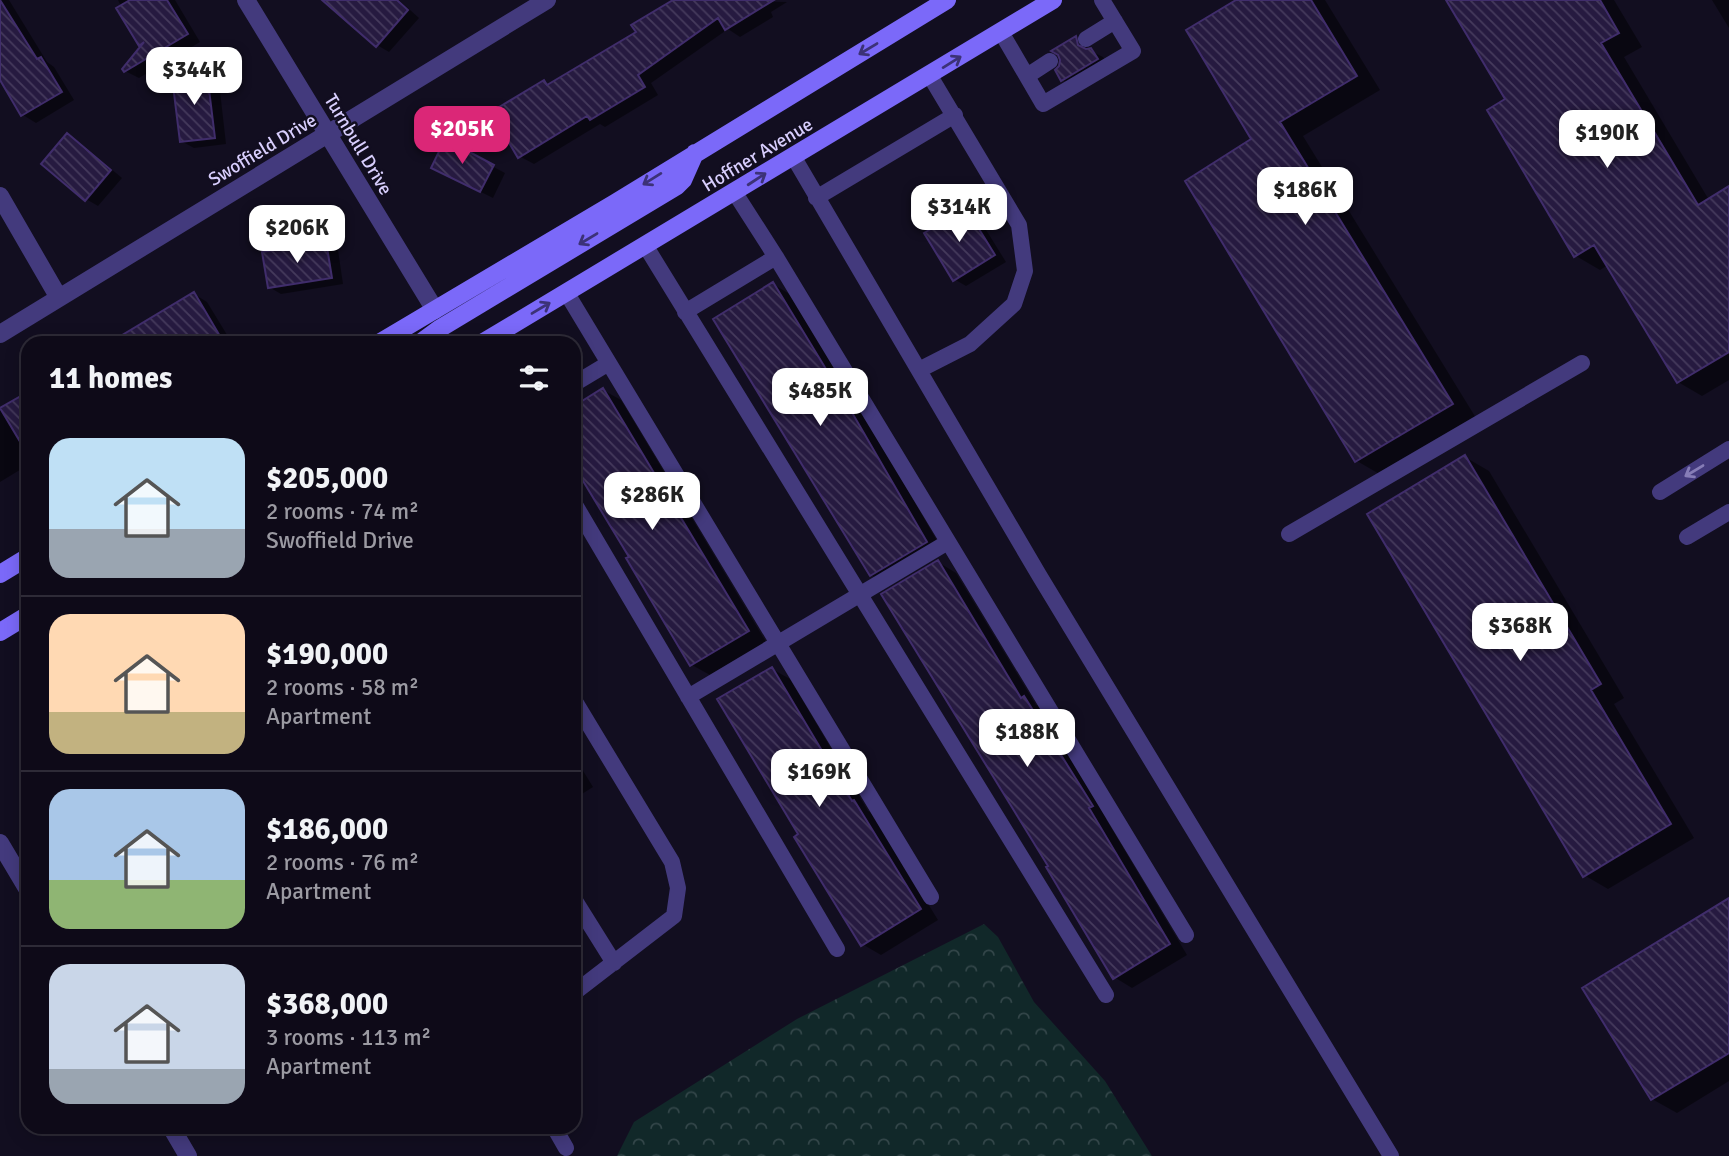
<!DOCTYPE html>
<html lang="en">
<head>
<meta charset="utf-8">
<style>
	:root { --surface:#0e0a18; --page:#1c1825; --text:#f1f3f6; --muted:#9b9aa2; --line:#2e2b37; --accent:#db2777 }
	body { margin:0; font-family:Signika,sans-serif; background:var(--page); color:var(--text); height:100vh; display:flex; flex-direction:column; font-size:26px; white-space:nowrap }
	* { box-sizing:border-box; margin:0 }
	p { font-size:23px; color:var(--muted) }
	.icon { flex:none; width:38px; height:38px; fill:none; stroke:currentColor; stroke-width:2; stroke-linecap:round; stroke-linejoin:round }
	.map { position:relative; flex:1; overflow:hidden }
	.sheet { position:absolute; left:21px; top:336px; width:560px; height:798px; display:flex; flex-direction:column; background:var(--surface); border-radius:21px; box-shadow:0 4px 18px #0003,0 0 0 2px var(--line) }
	.sheet>* { flex:none }
	.price { position:absolute; translate:-50% -60px; padding:0 16px; border-radius:14px; background:#fff; color:#222; font-size:23px; line-height:46px; filter:drop-shadow(0 2px 4px #0008) }
	.price::after { content:''; position:absolute; left:50%; top:42px; width:21px; height:16px; margin-left:-10px; background:inherit; clip-path:polygon(0 0,100% 0,50% 100%) }
	.price.current { background:var(--accent); color:#fff }
	ul { padding:0; list-style:none }
	li { display:flex; align-items:center; gap:21px; height:175px; padding:0 28px }
	li+li { border-top:2px solid var(--line) }
	li span { display:grid; place-items:center; flex:none; width:196px; height:140px; border-radius:21px; color:#555 }
	li>.icon { margin-inline-start:auto }
	span .icon { width:84px; height:84px; fill:#fffc; stroke-width:1 }
	li b { font-size:30px }
	h2 { display:flex; justify-content:space-between; align-items:center; height:84px; padding:0 28px; font-size:30px }
	.map>svg:first-child { display:block }
	.forest { fill:url(#forest-crowns) }
	.shadow { fill:#0007 }
	.building { fill:url(#building-back-hatch); stroke:#402d6b; stroke-width:2 }
	.lines { fill:none; stroke-linecap:round; stroke-linejoin:round }
	.service { stroke:#433a7d; stroke-width:16 }
	.minor { stroke:#433a7d; stroke-width:18 }
	.secondary { stroke:#7b69f9; stroke-width:18 }
	.oneway { stroke:#3c3277 }
	.oneway2 { stroke:#867db7 }
	.labels { text-anchor:middle; stroke-width:5; stroke-linejoin:round; paint-order:stroke }
	.street-label { font-size:19px; fill:#d8cefd; stroke:#120e20 }
</style>
</head>
<body>
<div class="map">
<svg width="1729" height="1156" viewBox="0 0 1729 1156">
	<defs>
		<pattern id="forest-crowns" width="20" height="18" patternUnits="userSpaceOnUse" patternTransform="scale(1.75)"><rect width="20" height="18" fill="#112829"/><path d="M2 6a3 3 0 1 1 6 0M12 15a3 3 0 1 1 6 0" fill="none" stroke="#334649"/></pattern>
		<pattern id="building-back-hatch" width="6" height="6" patternUnits="userSpaceOnUse" patternTransform="scale(1.75)"><rect width="6" height="6" fill="#261a40"/><path d="M-1 5l2 2M0 0l6 6M5-1l2 2" fill="none" stroke="#453a5c"/></pattern>
	</defs>
	<rect width="100%" height="100%" fill="#120e20"/>
	<!-- forest -->
	<path class="forest" d="M984,924L998,937L1034,1002L1105,1081L1152,1156H617L634,1122L797,1019Z"/>
	<!-- shadow -->
	<path class="shadow" d="M0,0H9L47,62L54,67L74,100L36,123L23,115L0,77Z
		M118,0H175L200,42L139,78L125,71L143,46L140,44Z
		M331,0H399L419,18L389,52L377,45Z
		M677,0L787,2L771,12L773,17L740,37L728,29L651,83L658,95L605,127L600,124L534,164L519,156L544,82L550,86L638,32Z
		M1240,0H1325L1380,90L1303,136L1476,418L1381,475L1357,461L1188,181L1254,140Z
		M1448,0H1614L1642,47L1624,57L1709,200L1729,188V380L1702,396L1678,382L1608,265L1600,270L1576,256L1489,110L1507,100Z
		M1712,0H1729V28Z
		M1076,38L1088,45L1089,50L1103,57L1109,66L1075,87L1063,80L1062,60Z
		M207,75L219,82L226,144L194,148L181,141Z
		M67,136L79,142L122,178L98,206L86,199Z
		M446,142L505,173L493,198L445,174Z
		M966,210L978,217L1006,262L966,286L954,279Z
		M326,243L338,250L343,284L281,294L269,287Z
		M773,284L791,295L861,409L944,553L890,585L871,575Z
		M194,294L207,302L232,343H112Z
		M603,390L621,400L766,642L710,675L692,665L631,557L574,462V408Z
		M28,393V465L0,482V410Z
		M1465,457L1489,471L1624,698L1614,704L1694,838L1608,889L1584,875Z
		M938,562L956,573L1036,705L1043,708L1110,816L1106,819L1187,955L1132,988L1114,977L1051,866Z
		M772,669L790,679L868,811L872,813L938,920L881,955L862,944L800,835Z
		M574,756L593,787L574,799Z
		M1729,900V1081L1677,1113L1652,1099Z"/>
	<!-- building -->
	<path class="building" d="M0,0L37,59L41,57L62,92L21,116L0,80Z
		M130,0H167L188,34L124,72L122,69L144,42L139,46L116,8Z
		M322,0H397L408,10L376,47Z
		M673,0H774L725,30L718,18L638,75L645,87L590,120L587,116L518,158L491,112L544,80L547,85L636,32L631,25Z
		M1236,0H1311L1357,76L1280,122L1453,404L1355,462L1185,181L1251,139L1186,30Z
		M1446,0H1600L1619,33L1601,43L1698,205L1729,186V352L1677,383L1594,245L1574,257L1487,110L1505,99Z
		M1076,36L1078,45L1086,49L1091,48L1098,59L1061,81L1055,70L1059,66L1060,60L1058,55L1051,51Z
		M207,73L215,138L180,142L172,77Z
		M67,133L111,170L85,201L41,164Z
		M445,139L494,165L480,192L431,168Z
		M966,208L995,255L953,281L924,233Z
		M326,241L332,278L268,288L262,252Z
		M773,282L843,397L927,542L870,576L713,319Z
		M194,292L224,343H109Z
		M603,388L749,631L690,666L626,558L629,557L574,466V406Z
		M28,392V455L0,408Z
		M1465,455L1601,684L1591,690L1671,824L1583,877L1367,514Z
		M938,560L1021,698L1024,696L1093,806L1089,808L1170,944L1113,979L1046,867L1048,866L881,594Z
		M772,667L852,801L854,800L921,909L861,946L794,837L798,834L717,699Z
		M1729,898V1053L1651,1100L1582,988Z"/>
	<g class="lines">
		<!-- service -->
		<path class="service" d="M1001,32L1043,104L1133,51L1102,0
			M1086,39L1115,21
			M1027,76L1050,61
			M793,156L1039,575L1391,1156
			M735,193L776,257
			M816,198L955,115
			M645,245L1106,995
			M566,292L931,897
			M685,312L776,257L1186,935
			M919,370L970,344L1014,304L1025,271L1019,225L930,76
			M574,384L609,363
			M1660,492L1729,449
			M574,503L837,949
			M1289,534L1582,363
			M1687,537L1729,512
			M688,697L948,542
			M574,700L672,862L678,888L674,916L574,993
			M574,899L614,963
			M554,1127L566,1148"/>
		<!-- minor -->
		<path class="minor" d="M246,0L435,310
			M0,196L59,298
			M0,334L547,0
			M0,843L28,890
			M171,1127L188,1156"/>
		<!-- secondary -->
		<path class="secondary" d="M379,343L615,203L947,0
			M420,343L439,329L677,186L683,180L695,153
			M482,343L1053,0
			M0,574L28,557
			M0,632L28,615"/>
	</g>
	<!-- one-way arrows -->
	<defs><path id="oneway-shaft" d="M-6 0H5M1.5-3L5.5 0L1.5 3" fill="none" stroke-width="1.6" stroke-linecap="round" stroke-linejoin="round" transform="scale(1.75)"/></defs>
	<g class="oneway">
		<use href="#oneway-shaft" transform="translate(868 49) rotate(149)"/>
		<use href="#oneway-shaft" transform="translate(952 62) rotate(-32)"/>
		<use href="#oneway-shaft" transform="translate(652 179) rotate(148)"/>
		<use href="#oneway-shaft" transform="translate(757 179) rotate(-33)"/>
		<use href="#oneway-shaft" transform="translate(588 239) rotate(149)"/>
		<use href="#oneway-shaft" transform="translate(541 308) rotate(-31)"/>
	</g>
	<use class="oneway2" href="#oneway-shaft" transform="translate(1694 471) rotate(149)"/>
	<g class="labels">
		<!-- street labels -->
		<g class="street-label">
			<text transform="translate(359 144) rotate(59)" y="7">Turnbull Drive</text>
			<text transform="translate(262 149) rotate(-31)" y="7">Swoffield Drive</text>
			<text transform="translate(757 154) rotate(-31)" y="7">Hoffner Avenue</text>
		</g>
	</g>
</svg>
<b class="price" style="left:194px;top:107px">$344K</b>
<b class="price current" style="left:462px;top:166px">$205K</b>
<b class="price" style="left:1607px;top:170px">$190K</b>
<b class="price" style="left:1305px;top:227px">$186K</b>
<b class="price" style="left:959px;top:244px">$314K</b>
<b class="price" style="left:297px;top:265px">$206K</b>
<b class="price" style="left:820px;top:428px">$485K</b>
<b class="price" style="left:652px;top:532px">$286K</b>
<b class="price" style="left:1520px;top:663px">$368K</b>
<b class="price" style="left:1027px;top:769px">$188K</b>
<b class="price" style="left:819px;top:809px">$169K</b>
<section class="sheet">
<h2>11 homes<svg class="icon" aria-label="filters" viewBox="0 0 24 24"><path d="M4 7h16M4 17h16"/><circle cx="9" cy="7" r="2"/><circle cx="15" cy="17" r="2"/></svg></h2>
<ul>
<li><span style="background:linear-gradient(#bfe0f5 65%,#9aa5b1 0)"><svg class="icon" aria-label="home" viewBox="0 0 24 24"><path d="M3 11l9-7 9 7M6 9v11h12V9"/></svg></span><div><b>$205,000</b><p>2 rooms · 74 m²</p><p>Swoffield Drive</p></div></li>
<li><span style="background:linear-gradient(#ffd9b3 70%,#c2b280 0)"><svg class="icon" aria-label="home" viewBox="0 0 24 24"><path d="M3 11l9-7 9 7M6 9v11h12V9"/></svg></span><div><b>$190,000</b><p>2 rooms · 58 m²</p><p>Apartment</p></div></li>
<li><span style="background:linear-gradient(#a9c7e8 65%,#8fb573 0)"><svg class="icon" aria-label="home" viewBox="0 0 24 24"><path d="M3 11l9-7 9 7M6 9v11h12V9"/></svg></span><div><b>$186,000</b><p>2 rooms · 76 m²</p><p>Apartment</p></div></li>
<li><span style="background:linear-gradient(#c9d6e8 75%,#9aa5b1 0)"><svg class="icon" aria-label="home" viewBox="0 0 24 24"><path d="M3 11l9-7 9 7M6 9v11h12V9"/></svg></span><div><b>$368,000</b><p>3 rooms · 113 m²</p><p>Apartment</p></div></li>
</ul>
</section>
</div>
</body>
</html>
